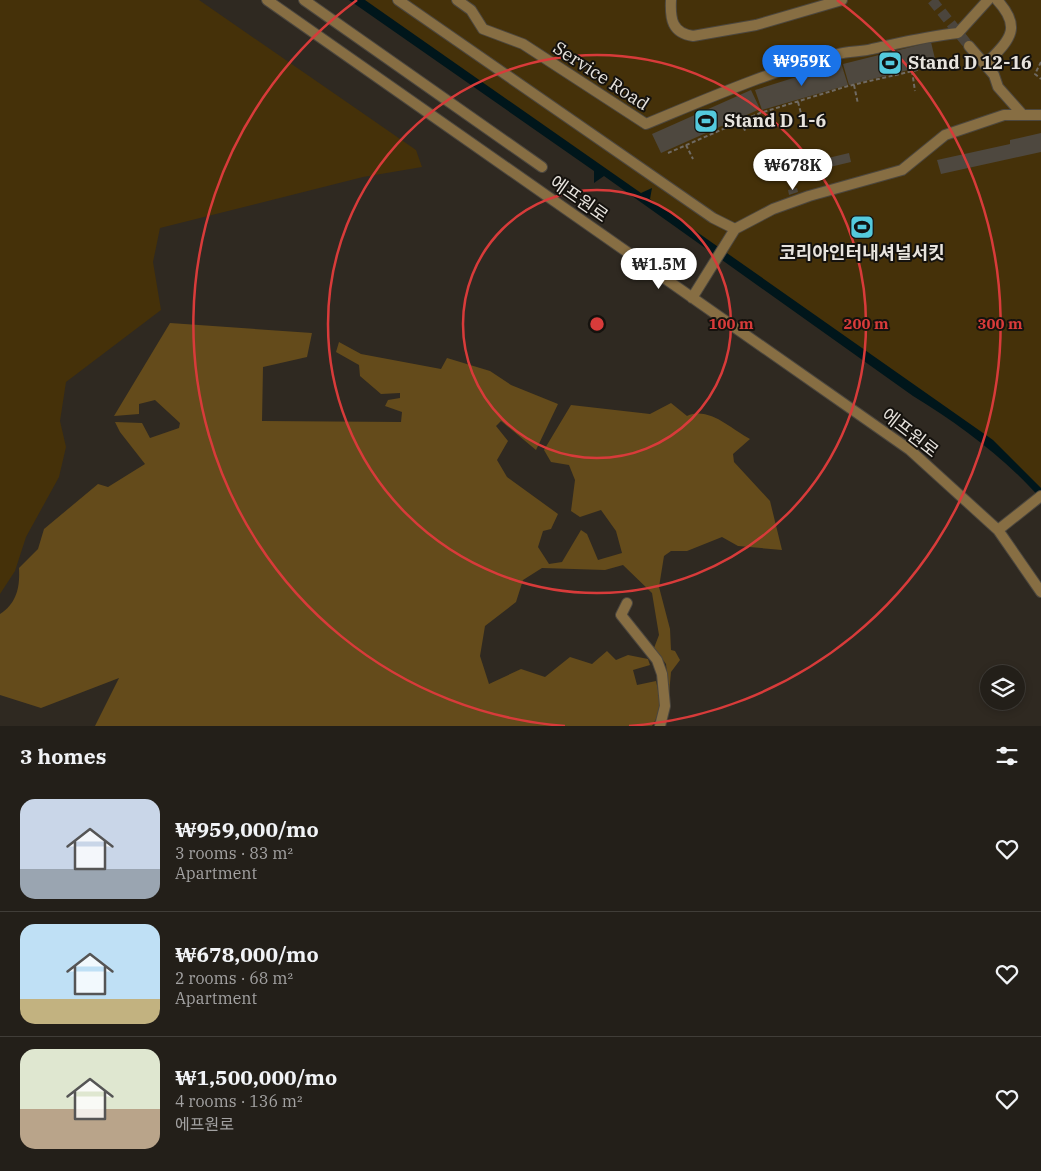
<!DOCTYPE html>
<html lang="en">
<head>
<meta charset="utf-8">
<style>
	:root { --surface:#231f19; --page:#2f2c26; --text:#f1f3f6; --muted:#a3a2a2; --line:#403d38; --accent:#1a73e8 }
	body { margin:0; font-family:"IBM Plex Serif","Noto Sans KR",serif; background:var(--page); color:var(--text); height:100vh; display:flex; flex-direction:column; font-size:19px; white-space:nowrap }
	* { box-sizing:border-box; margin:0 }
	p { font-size:16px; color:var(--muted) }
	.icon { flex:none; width:28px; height:28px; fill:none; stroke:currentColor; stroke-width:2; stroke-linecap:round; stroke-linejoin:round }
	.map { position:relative; height:726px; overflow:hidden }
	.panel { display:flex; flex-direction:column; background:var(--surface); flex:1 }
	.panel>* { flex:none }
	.fabs { position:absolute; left:980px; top:665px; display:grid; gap:10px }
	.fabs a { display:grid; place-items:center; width:45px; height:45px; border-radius:50%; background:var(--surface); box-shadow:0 2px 8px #0003,0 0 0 1px var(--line); font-size:25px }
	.price { position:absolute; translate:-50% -42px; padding:0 11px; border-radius:18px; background:#fff; color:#222; font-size:16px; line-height:32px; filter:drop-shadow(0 1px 2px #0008) }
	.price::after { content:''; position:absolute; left:50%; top:30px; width:15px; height:11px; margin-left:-8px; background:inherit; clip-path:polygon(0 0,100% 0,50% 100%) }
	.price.active { background:var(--accent); color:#fff }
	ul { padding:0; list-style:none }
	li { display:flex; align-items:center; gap:15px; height:125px; padding:0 20px }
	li+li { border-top:1px solid var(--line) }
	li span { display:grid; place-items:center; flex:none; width:140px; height:100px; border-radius:15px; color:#555 }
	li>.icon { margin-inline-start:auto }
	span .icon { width:60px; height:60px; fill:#fffc; stroke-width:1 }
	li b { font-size:21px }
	h2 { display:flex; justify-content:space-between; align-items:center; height:60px; padding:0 20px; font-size:21px }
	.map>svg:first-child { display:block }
	.green { fill:#453109 }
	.forest { fill:#644b1b }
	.water { fill:#00161b }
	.building { fill:#4e483f }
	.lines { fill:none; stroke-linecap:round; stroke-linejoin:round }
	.minor-tunnel { stroke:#4b453d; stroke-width:10; stroke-dasharray:10 5; stroke-linecap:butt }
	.minor-casing { stroke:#4c473f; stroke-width:12 }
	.path { stroke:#6f6a63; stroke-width:2; stroke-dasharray:4 2.5; stroke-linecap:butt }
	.minor { stroke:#876e43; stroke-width:10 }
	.ring { fill:none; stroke:#d83b3a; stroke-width:2.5 }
	.labels { text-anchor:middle; stroke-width:4; stroke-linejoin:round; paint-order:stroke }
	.poi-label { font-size:18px; font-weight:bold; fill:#e7e3dd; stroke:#15120e; text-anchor:start }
	.street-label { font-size:18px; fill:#e7e3dd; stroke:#15120e }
	.centre { fill:#d83b3a; stroke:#15120e; stroke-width:2.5 }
	.ring-label { font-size:15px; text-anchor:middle; font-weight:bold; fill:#d83b3a; stroke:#15120e; stroke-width:4; stroke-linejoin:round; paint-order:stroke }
</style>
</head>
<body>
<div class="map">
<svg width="1041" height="726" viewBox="0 0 1041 726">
	<rect width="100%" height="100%" fill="#2f2921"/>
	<!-- green -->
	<path class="green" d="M0,0H199L416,150L422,167L363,177L160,228L153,262L161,310L66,382L60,421L66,447L59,477L26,537L15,571L0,594Z
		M357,0H1041V500L1008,455Z"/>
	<!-- forest -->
	<path class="forest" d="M170,323L312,333L307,357L263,367L262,421L401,422L402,412L385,406L388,400L400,398V393L381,394L360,376L359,365L336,352L339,342L361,354L441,369L447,358L490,371L511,385L558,404L536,450L501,421L496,426L508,441L497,460L507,477L558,514L551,529L543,531L538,547L549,564L562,562L581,530L587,534L598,560L622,553L616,531L601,510L580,517L571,511L575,480L569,465L551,462L544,450L571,405L650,414L671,403L687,416C709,406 731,429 750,439L733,454L734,462L770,501L782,550L738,546L722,537L687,551H671L664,556L659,587L670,629L671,650L675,651L680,660L671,672L669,694L666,664L654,648L659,635L652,593L623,565L605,570L542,568L523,580L516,602L485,626L480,656L489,684L521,669L545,677L570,657L592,664L607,651L616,660L628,655L648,659L650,665L633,670L637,685L656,681C660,697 662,712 652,726H95L119,678L41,708L0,695V614C17,603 20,587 19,568L38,549L44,529L98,484L108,487L145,464L120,432L115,422L142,423L150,438L179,428L180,423L155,400L139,404V414L114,416Z"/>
	<!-- water -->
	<path class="water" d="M349,0H365L641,193L652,188L650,199L993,440L1041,488V499C1004,457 960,425 913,396L604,176L594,183V171Z"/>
	<!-- building -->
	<path class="building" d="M931,42L936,63L849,85L843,64Z
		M841,63L848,85L762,110L755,90Z
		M751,90L760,109L661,153L652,134Z
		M1041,133V152L941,174L937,160L1010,144V140Z
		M849,153L851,162L830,167L828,158Z
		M797,188L798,192L789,195L788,190Z"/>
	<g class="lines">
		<!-- minor-tunnel -->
		<path class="minor-tunnel" d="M932,0L969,46"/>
		<!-- minor casing -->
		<g class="minor-casing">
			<path id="minor" d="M267,0L910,450L998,530L1041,592
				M304,0L542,167
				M398,0L713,218L735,229
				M457,0L471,10L483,29L523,44L646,124C709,98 772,70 838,54C849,51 861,52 872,49C900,43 928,36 958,33L988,0
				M671,0C670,19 672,33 693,36L756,25L842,0
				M969,46L994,75L998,87L1023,115
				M985,65C1008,41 1024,29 997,0
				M692,298L735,229L773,209L809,196L902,170L945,135L1004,115H1041
				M998,530L1041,496
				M627,603L621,615L657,660L662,674L665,706L660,726"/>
		</g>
		<!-- path -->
		<path class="path" d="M1041,62L1035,74L1041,79
			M912,71L915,91
			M854,85L858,104
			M798,102L802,117
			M741,121L746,133
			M686,145L693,159
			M668,153L760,113L848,86L939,65"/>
		<!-- minor -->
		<use href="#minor" class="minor"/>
	</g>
	<!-- distance rings -->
	<g class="ring">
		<circle cx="597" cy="324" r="134"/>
		<circle cx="597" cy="324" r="269"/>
		<path d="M565 726A403 403 0 0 1 357 0M837 0A403 403 0 0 1 629 726"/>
	</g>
	<!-- icons -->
	<defs>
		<g id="stadium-square" transform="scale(1.25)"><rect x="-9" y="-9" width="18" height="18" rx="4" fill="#54cadd" stroke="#15120e"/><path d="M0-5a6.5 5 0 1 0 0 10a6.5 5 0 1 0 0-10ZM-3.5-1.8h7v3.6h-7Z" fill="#111"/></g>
	</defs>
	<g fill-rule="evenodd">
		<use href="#stadium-square" x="890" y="63"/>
		<use href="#stadium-square" x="706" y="121"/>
		<use href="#stadium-square" x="862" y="227"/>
	</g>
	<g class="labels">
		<!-- poi labels -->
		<g class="poi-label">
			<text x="908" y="69">Stand D 12-16</text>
			<text x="724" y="127">Stand D 1-6</text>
			<text x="862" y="259" text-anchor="middle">코리아인터내셔널서킷</text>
		</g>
		<!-- street labels -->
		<g class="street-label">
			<text transform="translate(601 76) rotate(33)" y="6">Service Road</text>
			<text transform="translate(579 199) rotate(35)" y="6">에프원로</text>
			<text transform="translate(910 433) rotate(38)" y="6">에프원로</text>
		</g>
	</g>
	<circle cx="597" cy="324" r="8" class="centre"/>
	<g class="ring-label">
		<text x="731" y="329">100 m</text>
		<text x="866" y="329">200 m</text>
		<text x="1000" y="329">300 m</text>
	</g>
</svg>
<div class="fabs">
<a><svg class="icon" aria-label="layers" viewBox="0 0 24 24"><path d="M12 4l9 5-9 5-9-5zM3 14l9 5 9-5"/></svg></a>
</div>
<b class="price active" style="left:802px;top:87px">₩959K</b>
<b class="price" style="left:793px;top:191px">₩678K</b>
<b class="price" style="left:659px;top:290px">₩1.5M</b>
</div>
<section class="panel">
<h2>3 homes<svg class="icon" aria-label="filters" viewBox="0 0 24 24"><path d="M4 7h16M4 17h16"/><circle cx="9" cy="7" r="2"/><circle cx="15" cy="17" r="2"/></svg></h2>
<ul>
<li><span style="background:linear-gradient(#c9d6e8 70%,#9aa5b1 0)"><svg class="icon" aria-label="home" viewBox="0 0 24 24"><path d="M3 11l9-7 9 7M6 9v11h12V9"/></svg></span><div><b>₩959,000/mo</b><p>3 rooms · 83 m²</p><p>Apartment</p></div><svg class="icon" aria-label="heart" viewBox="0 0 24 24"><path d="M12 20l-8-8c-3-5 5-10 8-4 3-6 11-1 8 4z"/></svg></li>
<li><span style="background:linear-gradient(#bfe0f5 75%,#c2b280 0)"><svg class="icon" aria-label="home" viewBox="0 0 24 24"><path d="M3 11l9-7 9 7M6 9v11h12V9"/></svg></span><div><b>₩678,000/mo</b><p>2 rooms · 68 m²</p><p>Apartment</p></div><svg class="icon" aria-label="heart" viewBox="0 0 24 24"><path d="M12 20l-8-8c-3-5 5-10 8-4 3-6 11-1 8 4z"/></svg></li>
<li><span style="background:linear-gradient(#dfe7d0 60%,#b9a48a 0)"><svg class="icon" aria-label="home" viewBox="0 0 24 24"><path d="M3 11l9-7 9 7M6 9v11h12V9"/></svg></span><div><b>₩1,500,000/mo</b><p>4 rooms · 136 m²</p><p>에프원로</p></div><svg class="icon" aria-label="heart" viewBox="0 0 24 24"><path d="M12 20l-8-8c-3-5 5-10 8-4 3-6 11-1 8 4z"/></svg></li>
</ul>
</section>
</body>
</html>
